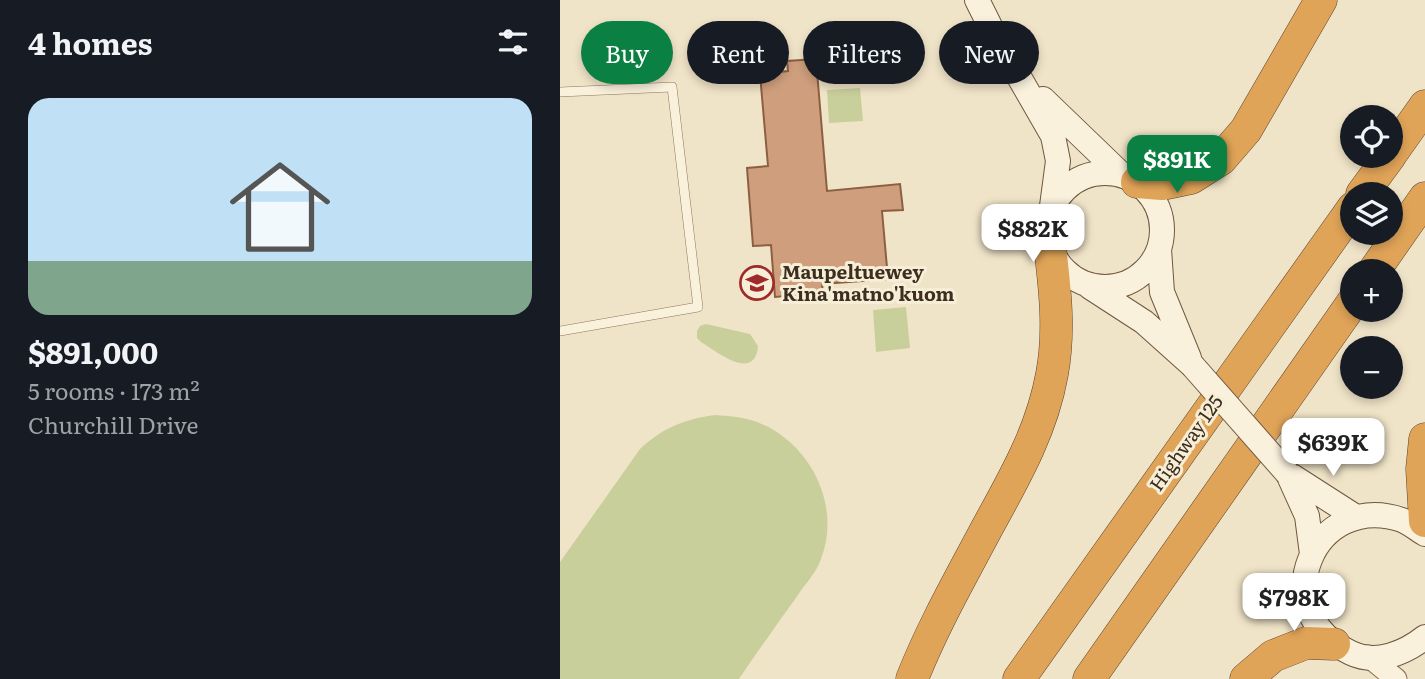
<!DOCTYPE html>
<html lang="en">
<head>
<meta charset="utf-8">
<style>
	:root { --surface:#171b24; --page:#242831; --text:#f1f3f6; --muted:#9ea1a6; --accent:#0b8043 }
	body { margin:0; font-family:Literata,serif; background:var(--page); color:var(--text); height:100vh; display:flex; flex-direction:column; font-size:26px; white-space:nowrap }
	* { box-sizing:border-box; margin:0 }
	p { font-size:23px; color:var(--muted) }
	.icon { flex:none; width:38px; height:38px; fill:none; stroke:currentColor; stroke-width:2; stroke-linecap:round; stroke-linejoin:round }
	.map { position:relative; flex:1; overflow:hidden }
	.details { display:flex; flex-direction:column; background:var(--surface); width:560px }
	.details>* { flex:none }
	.top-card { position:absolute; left:21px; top:21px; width:665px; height:63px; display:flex; gap:14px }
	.buttons { position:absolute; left:780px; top:105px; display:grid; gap:14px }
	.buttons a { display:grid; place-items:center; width:63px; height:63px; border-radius:50%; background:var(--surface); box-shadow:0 4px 10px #0003; font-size:35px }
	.price { position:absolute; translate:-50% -60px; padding:0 16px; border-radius:14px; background:#fff; color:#222; font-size:23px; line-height:46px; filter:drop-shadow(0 2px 4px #0008) }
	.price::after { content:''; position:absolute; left:50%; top:42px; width:21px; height:16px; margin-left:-10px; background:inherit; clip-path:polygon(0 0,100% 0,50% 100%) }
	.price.active { background:var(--accent); color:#fff }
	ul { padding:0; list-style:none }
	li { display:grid; align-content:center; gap:14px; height:371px; padding:0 28px }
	li span { display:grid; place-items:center; height:217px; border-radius:21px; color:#555 }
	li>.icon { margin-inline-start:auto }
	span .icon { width:126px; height:126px; fill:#fffc; stroke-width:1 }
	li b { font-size:30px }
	h2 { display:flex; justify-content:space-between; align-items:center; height:84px; padding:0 28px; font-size:30px }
	.chip { padding:0 24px; border-radius:32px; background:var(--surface); box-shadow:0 4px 10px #0003; font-size:24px; line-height:63px }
	.chip.active { background:var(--accent); color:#fff }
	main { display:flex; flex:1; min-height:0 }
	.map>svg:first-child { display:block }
	.green { fill:#c9cf9b }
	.building { fill:#cf9f7d; stroke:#8d5f41; stroke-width:2 }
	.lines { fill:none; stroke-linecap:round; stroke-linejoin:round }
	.service-casing { stroke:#8d765c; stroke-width:10 }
	.tertiary-casing { stroke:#8d765c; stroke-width:23 }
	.secondary-casing { stroke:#6f573f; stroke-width:26 }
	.motorway-casing { stroke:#5b4430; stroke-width:33 }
	.service { stroke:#faf1dc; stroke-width:9 }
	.tertiary { stroke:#faf1dc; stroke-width:21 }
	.secondary { stroke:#faf1dc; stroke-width:24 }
	.motorway { stroke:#e0a458; stroke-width:32 }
	.secondary-bridge-casing { stroke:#6f573f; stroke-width:26; stroke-linecap:butt }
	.secondary-bridge { stroke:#faf1dc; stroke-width:24 }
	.labels { text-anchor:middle; stroke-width:6; stroke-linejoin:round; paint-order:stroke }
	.poi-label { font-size:19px; font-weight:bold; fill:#3d2e20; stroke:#f7eed8; text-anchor:start }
	.street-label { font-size:19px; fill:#3d2e20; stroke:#f7eed8 }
</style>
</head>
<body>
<main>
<section class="details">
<h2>4 homes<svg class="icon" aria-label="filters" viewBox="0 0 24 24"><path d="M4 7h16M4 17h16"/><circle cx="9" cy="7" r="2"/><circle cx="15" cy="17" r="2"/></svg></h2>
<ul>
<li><span style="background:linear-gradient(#bfe0f5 75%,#7fa58c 0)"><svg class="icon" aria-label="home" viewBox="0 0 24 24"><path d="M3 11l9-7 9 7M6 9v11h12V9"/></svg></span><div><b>$891,000</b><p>5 rooms · 173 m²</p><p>Churchill Drive</p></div></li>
</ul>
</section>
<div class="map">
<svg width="865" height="679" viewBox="0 0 865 679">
	<rect width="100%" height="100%" fill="#f0e4c8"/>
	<!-- green -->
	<path class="green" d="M300,88L303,121L269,123L267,90Z
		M346,307L350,348L316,352L313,310Z
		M146,324L190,334L198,346C195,383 156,351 141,342L137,338V331L140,326Z
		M155,415C169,416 183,417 197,422C250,442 282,505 261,559C257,572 245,584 238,595C218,623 198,651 179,679H0V562L80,449C102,428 125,419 155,415Z"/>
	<!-- building -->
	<path class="building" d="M256,59L267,191L340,184L343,210L322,211L328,279L262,284L263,293L215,297L211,245L193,246L187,168L208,166L200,74L228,71L227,61Z"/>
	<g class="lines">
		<!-- service casing -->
		<g class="service-casing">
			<path id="service" d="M0,92L112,87L138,307L0,331"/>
		</g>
		<!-- tertiary casing -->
		<g class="tertiary-casing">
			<path id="tertiary" d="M808,656L836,679"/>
		</g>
		<!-- secondary casing -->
		<g class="secondary-casing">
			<path id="secondary" d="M417,0L431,28L493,136L498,161L492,206
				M483,99L562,175
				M488 230a57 57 0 1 1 114 0a57 57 0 1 1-114 0Z
				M599,249L602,292L629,358
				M530,287L584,322L632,365
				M728,474L747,516L752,554
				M729,474L796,517
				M865,534C858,530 850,523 842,520C754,490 702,610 791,653C816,665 845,653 865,637"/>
		</g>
		<!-- motorway casing -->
		<g class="motorway-casing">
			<path id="motorway" d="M831,154L865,106
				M577,182L602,184L631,178L661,159L686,130L761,0
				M802,194L830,156
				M814,271L865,198
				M865,439L862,469L865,521
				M352,679C373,626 401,577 428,526C455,477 482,430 492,374C500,332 495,289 490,247
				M459,679L793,208
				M529,679L793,302
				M686,679L713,656L746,643L774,644"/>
		</g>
		<!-- service -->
		<use href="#service" class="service"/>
		<!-- tertiary -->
		<use href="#tertiary" class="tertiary"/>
		<!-- secondary -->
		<use href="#secondary" class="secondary"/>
		<!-- motorway -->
		<use href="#motorway" class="motorway"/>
		<!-- secondary-bridge casing -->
		<g class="secondary-bridge-casing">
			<path id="secondary-bridge" d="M632,365L728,474"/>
		</g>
		<!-- secondary-bridge -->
		<use href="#secondary-bridge" class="secondary-bridge"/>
	</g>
	<!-- icons -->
	<defs>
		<g id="school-ring" transform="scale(1.75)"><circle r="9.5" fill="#f7eed8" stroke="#9e2a2b" stroke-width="1.5"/><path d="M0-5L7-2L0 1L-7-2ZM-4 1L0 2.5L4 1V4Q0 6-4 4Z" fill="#9e2a2b"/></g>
	</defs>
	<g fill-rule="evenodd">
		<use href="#school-ring" x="197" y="283"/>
	</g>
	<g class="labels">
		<!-- poi labels -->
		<g class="poi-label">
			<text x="222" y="279">Maupeltuewey<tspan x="222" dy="22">Kina'matno'kuom</tspan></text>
		</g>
		<!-- street labels -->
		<g class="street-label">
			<text transform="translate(626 443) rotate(-55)" y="7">Highway 125</text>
		</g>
	</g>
</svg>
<div class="buttons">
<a><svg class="icon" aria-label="locate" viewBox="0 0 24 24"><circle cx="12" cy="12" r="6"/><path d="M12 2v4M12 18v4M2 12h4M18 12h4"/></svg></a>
<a><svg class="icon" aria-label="layers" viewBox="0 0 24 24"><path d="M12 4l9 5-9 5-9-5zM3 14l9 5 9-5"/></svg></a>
<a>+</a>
<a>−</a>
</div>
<b class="price active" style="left:617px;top:195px">$891K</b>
<b class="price" style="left:473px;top:264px">$882K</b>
<b class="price" style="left:773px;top:478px">$639K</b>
<b class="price" style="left:734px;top:633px">$798K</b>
<div class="top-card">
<a class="chip active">Buy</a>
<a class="chip">Rent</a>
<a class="chip">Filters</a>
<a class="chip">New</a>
</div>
</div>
</main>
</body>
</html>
